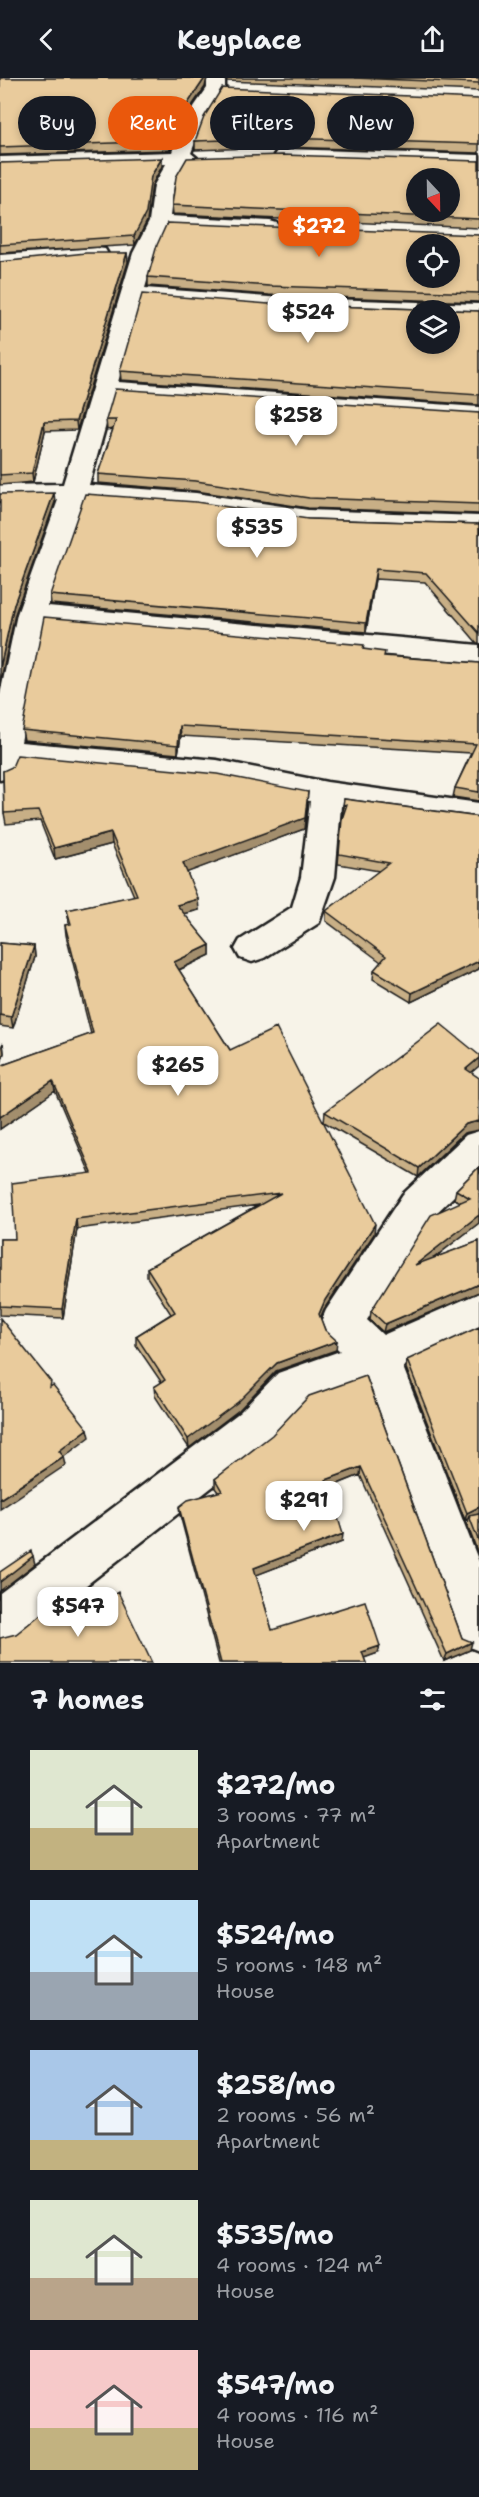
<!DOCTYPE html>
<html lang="en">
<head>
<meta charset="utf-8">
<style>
	:root { --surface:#171b24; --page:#242831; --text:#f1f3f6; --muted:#9ea1a6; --accent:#ea580c }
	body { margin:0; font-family:"Shantell Sans",sans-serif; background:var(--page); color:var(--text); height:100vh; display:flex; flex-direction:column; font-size:22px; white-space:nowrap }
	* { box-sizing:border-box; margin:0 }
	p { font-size:20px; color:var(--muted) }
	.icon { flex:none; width:33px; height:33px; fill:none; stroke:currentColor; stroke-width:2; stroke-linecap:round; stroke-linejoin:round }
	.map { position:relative; height:1585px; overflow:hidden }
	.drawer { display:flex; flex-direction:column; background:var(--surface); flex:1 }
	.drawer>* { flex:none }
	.guide { position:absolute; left:18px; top:18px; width:444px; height:54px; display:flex; gap:12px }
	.needle { width:39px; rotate:158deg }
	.tools { position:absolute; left:406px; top:90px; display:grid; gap:12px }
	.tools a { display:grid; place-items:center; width:54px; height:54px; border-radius:50%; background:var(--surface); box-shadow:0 3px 9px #0003; font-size:30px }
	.price { position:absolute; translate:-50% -51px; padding:0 14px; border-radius:12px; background:#fff; color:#222; font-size:20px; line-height:39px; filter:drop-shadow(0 2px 3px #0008) }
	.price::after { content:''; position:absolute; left:50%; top:36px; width:18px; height:14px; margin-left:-9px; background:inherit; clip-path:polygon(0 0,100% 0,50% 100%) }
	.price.selected { background:var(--accent); color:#fff }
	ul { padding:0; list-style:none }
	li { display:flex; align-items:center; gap:18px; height:150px; padding:0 30px }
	li span { display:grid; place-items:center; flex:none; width:168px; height:120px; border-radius:0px; color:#555 }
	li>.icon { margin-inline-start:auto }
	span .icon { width:72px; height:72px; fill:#fffc; stroke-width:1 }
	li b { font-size:26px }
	h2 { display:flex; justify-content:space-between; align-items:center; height:72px; padding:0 30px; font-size:26px }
	.tag { padding:0 21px; border-radius:27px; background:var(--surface); box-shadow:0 3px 9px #0003; font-size:21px; line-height:54px }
	.tag.selected { background:var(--accent); color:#fff }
	header { display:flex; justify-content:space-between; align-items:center; height:78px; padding:0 30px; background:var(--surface); font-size:27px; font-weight:700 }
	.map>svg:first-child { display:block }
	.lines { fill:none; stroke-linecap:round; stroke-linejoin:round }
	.minor-casing { stroke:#1c1c1c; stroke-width:5 }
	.minor { fill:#f7f3e8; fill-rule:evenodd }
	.wall { fill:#c8af86; stroke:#1c1c1c; stroke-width:1.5 }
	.shaded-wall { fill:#a38e6d; stroke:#1c1c1c; stroke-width:1.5 }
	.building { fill:#e9cb9c; stroke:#1c1c1c; stroke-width:1.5; fill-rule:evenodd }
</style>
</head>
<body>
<header><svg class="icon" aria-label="back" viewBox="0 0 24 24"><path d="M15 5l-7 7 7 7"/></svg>Keyplace<svg class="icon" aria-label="share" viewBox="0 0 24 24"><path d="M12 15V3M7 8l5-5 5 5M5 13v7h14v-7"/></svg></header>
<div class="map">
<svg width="479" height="1585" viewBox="0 0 479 1585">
	<rect width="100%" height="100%" fill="#f7f3e8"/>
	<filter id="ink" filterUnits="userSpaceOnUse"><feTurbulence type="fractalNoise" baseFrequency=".0167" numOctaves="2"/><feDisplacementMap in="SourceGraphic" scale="12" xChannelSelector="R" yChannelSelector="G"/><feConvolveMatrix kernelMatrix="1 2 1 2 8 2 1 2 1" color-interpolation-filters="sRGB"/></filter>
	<g filter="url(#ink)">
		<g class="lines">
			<!-- minor casing -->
			<g class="minor-casing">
				<path id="minor" d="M207,0H225V10L202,46L191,75L197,80L194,84L186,86L174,107L170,138L270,143L277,145L281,149L277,153L270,155L166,151L155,175L145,210L269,219L479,226V240L450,239V232H417V238L269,233L141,223L118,304L479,329V343L114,318L89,407L196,415L308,432L479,438V454L308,448L196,431L84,423L48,528L479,567V585L43,546L21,664L217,682L327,704L479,725V747L341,728L335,799L319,845L264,880L252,884L240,880L235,871L240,862L292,829L301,799L310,723L217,704L17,685L11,699L0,702V617L17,536L58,422L0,423V407L63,406L133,175L149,144L154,107L166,86L0,91V79L172,74L182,46L207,10Z
					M284,71L479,77V89L277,81L274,77L277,73Z
					M97,170L105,171L108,176L105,181L0,191V177Z
					M479,1053V1094L431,1140L367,1242L383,1257L479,1215V1254L403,1289L479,1484V1573L462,1566L366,1304L307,1325L270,1364L17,1561L0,1567V1515L240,1334L278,1295L340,1273L326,1260L320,1246L326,1232L403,1116L466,1057Z"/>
			</g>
			<!-- minor -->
			<use href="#minor" class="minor"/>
		</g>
		<!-- wall -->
		<path class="wall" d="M0,0H207L205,9L180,45L170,72L0,77Z
			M226,0H479V13L227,3Z
			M479,21V75L282,69L195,72V63Z
			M479,83V150L173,136L172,127Z
			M0,85L162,88L152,107L147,143L135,167L0,175Z
			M479,157V224L269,217L148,208V199Z
			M127,175L128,184L77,352L45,353L33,404L0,407V184Z
			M269,226L479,233V327L121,302L120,293Z
			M479,335V436L308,430L196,413L98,405V396L113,351L107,352L106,342Z
			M308,441L479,446V565H477L425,504L375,501L366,554L51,526L50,517Z
			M363,571L385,578L479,585V723L453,719L455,710L471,675L181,658L178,676L24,662L22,652Z
			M3,693L308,725L304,751L187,794L199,832L184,836L210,867V877L179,892L230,972L374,1156L324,1231L320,1240L325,1252L336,1272L276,1293L239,1332L189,1370L155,1318L154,1309L162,1305L136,1267V1258L171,1236L147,1199V1190L259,1127L77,1151L63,1240L0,1237V1161H15L90,1095L55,1013L0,1051V973L3,965L4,975L0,988L91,956L66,857L65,847L69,846L67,832L134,818L112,766L55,781L40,743L6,746L4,735Z
			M344,721L479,739V891L411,924L373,901L374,892L381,884L326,843V833L379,793L338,786L342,741L344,736L343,737Z
			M0,865L34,868L35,879L13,950L0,948Z
			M479,988L471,994L464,1055L418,1099L324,1044L325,1034Z
			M479,1089V1145L434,1180L479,1163V1214L383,1254L370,1242L371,1233L461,1124L454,1121L456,1112Z
			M407,1282L477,1437L479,1436V1478L467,1446L468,1441L465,1442L406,1290Z
			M366,1298L462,1560L470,1572L444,1583L360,1397L328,1410L342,1464L256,1497L272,1552L378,1575L364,1580L366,1585H219L180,1437L179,1429L218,1414L215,1410V1401Z"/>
		<!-- shaded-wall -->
		<path class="shaded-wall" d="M205,0H207L205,9L180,45L170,72V63L180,37Z
			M162,80V88L152,107L147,143L135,167L134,158L151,98Z
			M127,175L128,184L77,352L76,343Z
			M44,344L45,353L33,404L32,395Z
			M54,415L55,424L15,536L0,606V590L14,526Z
			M376,491L375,501L366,554V545Z
			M180,648L181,658L178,676V667Z
			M308,714L304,751L183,796V785Z
			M347,726L346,735L343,737V727Z
			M111,755L112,766L55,781L54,770Z
			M198,821L199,832L178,837L177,827Z
			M210,867V877L174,894V884Z
			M34,868L35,879L13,950L11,939Z
			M479,883V891L411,924L412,915Z
			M3,965L4,975L0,989V973Z
			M479,980V988L465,1000L466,991Z
			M53,1003L55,1013L0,1051V1039Z
			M479,1043V1052L464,1055L418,1099L419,1090L466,1046Z
			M479,1137V1145L413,1196L415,1187Z
			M76,1141L77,1151L63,1240L62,1231Z
			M375,1146L374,1156L324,1231L318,1245L319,1236L325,1222Z
			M479,1206V1214L383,1254L385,1246Z
			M337,1263L336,1272L276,1293L239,1332L189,1370L188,1361L277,1285Z
			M88,1351L90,1359L61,1381L59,1373Z
			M64,1379L66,1387L0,1431V1421Z
			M361,1389L360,1397L325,1411L326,1402Z
			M479,1429V1436L470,1440L469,1438L468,1441L465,1442L467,1435Z
			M343,1456L342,1464L254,1498V1490Z
			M33,1478L35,1486L0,1513V1504Z
			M472,1564L470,1572L444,1583L447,1576Z
			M380,1568L378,1575L361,1581L362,1574Z"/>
		<!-- building -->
		<path class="building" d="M0,0H205L180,37L170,63L0,69Z
			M354,0H479V5Z
			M222,10L479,21V66L282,60L195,63L204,39Z
			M282,77L479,83V141L172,127L176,99L187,80ZM417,100H450V134H417Z
			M162,80L151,98L146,135L134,158L0,167V85Z
			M167,145L479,157V215L269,208L148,199L157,167ZM417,166H450V200H417Z
			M86,175H127L76,343L44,344L32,395L0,397V184Z
			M142,216L269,226L418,231L420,225H449L451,232L479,233V317L120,293ZM417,232H450V266H417Z
			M115,311L479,335V426L309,420L196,403L98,396L116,342H106Z
			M54,415L14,526L0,590V416Z
			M85,416L196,424L308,441L479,446V555L426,495L376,491L366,545L50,517Z
			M44,539L364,567L363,571L385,574L384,578L479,585V714L455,710L476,666L180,648L178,667L22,652Z
			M17,677L217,696L308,714L305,740L183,785L198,821L177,827L210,867L174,884L230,972L276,950L375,1146L325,1222L319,1236L325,1252L337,1263L277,1285L238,1324L188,1361L154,1309L165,1302L136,1258L175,1234L147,1190L281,1115L76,1141L62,1231L0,1228V1161H15L12,1105L92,1095L53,1003L0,1039V988L93,955L65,847L71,846L67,832L137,817L111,755L54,770L38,733L4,735L3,693L12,689Z
			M344,721L479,739V883L412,915L374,892L386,878L326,833L389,785L339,776L342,741L347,726L343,727Z
			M0,865L34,868L11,939L0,937Z
			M441,946L479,977V980L466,991L479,1000V1043L466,1046L419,1090L325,1034Z
			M479,1089V1137L415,1187L479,1163V1206L385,1246L371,1233L431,1137L470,1120L456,1112Z
			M0,1240L51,1304L50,1309L53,1307L88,1351L59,1373L64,1379L0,1421Z
			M479,1249V1429L467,1435L407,1282Z
			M366,1298L462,1560L472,1564L447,1576L361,1389L326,1402L343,1456L254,1490L272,1552L365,1523L380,1568L362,1574L366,1585H221L179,1429L188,1422L222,1413L215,1401L272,1357L309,1318Z
			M479,1436V1464L469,1438Z
			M31,1473L33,1478L0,1504V1494Z
			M118,1514L152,1585H0V1560L16,1556L55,1525L65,1545Z"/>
	</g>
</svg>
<div class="tools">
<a><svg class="needle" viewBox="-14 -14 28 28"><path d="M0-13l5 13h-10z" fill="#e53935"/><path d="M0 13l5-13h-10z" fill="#9ea1a6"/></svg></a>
<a><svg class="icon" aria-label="locate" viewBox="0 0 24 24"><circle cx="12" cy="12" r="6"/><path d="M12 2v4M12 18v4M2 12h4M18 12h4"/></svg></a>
<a><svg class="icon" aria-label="layers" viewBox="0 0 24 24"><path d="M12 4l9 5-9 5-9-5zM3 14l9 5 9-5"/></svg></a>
</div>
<b class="price selected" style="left:319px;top:180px">$272</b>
<b class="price" style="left:308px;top:266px">$524</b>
<b class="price" style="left:296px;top:369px">$258</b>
<b class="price" style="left:257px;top:481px">$535</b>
<b class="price" style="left:178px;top:1019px">$265</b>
<b class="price" style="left:304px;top:1454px">$291</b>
<b class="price" style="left:78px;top:1560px">$547</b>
<div class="guide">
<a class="tag">Buy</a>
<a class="tag selected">Rent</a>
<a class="tag">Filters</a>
<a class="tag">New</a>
</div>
</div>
<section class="drawer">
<h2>7 homes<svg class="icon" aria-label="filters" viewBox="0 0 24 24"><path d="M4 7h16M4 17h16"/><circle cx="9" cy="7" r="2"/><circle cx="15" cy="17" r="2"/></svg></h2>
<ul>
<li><span style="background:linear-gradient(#dfe7d0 65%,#c2b280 0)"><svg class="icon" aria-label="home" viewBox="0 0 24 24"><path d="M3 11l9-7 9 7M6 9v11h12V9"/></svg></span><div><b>$272/mo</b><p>3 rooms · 77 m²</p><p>Apartment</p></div></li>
<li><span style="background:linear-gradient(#bfe0f5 60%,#9aa5b1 0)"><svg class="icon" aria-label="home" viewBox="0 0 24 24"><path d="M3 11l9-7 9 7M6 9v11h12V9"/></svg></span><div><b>$524/mo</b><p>5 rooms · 148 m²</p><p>House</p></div></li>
<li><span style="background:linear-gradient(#a9c7e8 75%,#c2b280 0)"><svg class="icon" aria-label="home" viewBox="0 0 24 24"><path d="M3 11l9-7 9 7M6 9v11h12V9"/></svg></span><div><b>$258/mo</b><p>2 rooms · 56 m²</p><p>Apartment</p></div></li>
<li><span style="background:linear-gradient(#dfe7d0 65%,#b9a48a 0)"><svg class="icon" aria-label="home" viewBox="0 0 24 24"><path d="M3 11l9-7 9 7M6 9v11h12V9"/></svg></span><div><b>$535/mo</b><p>4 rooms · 124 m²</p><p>House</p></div></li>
<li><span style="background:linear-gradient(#f6c9c9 65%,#c2b280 0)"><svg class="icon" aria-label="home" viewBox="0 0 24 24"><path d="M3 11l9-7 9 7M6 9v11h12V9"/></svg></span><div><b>$547/mo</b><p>4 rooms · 116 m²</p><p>House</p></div></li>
</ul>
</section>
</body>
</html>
